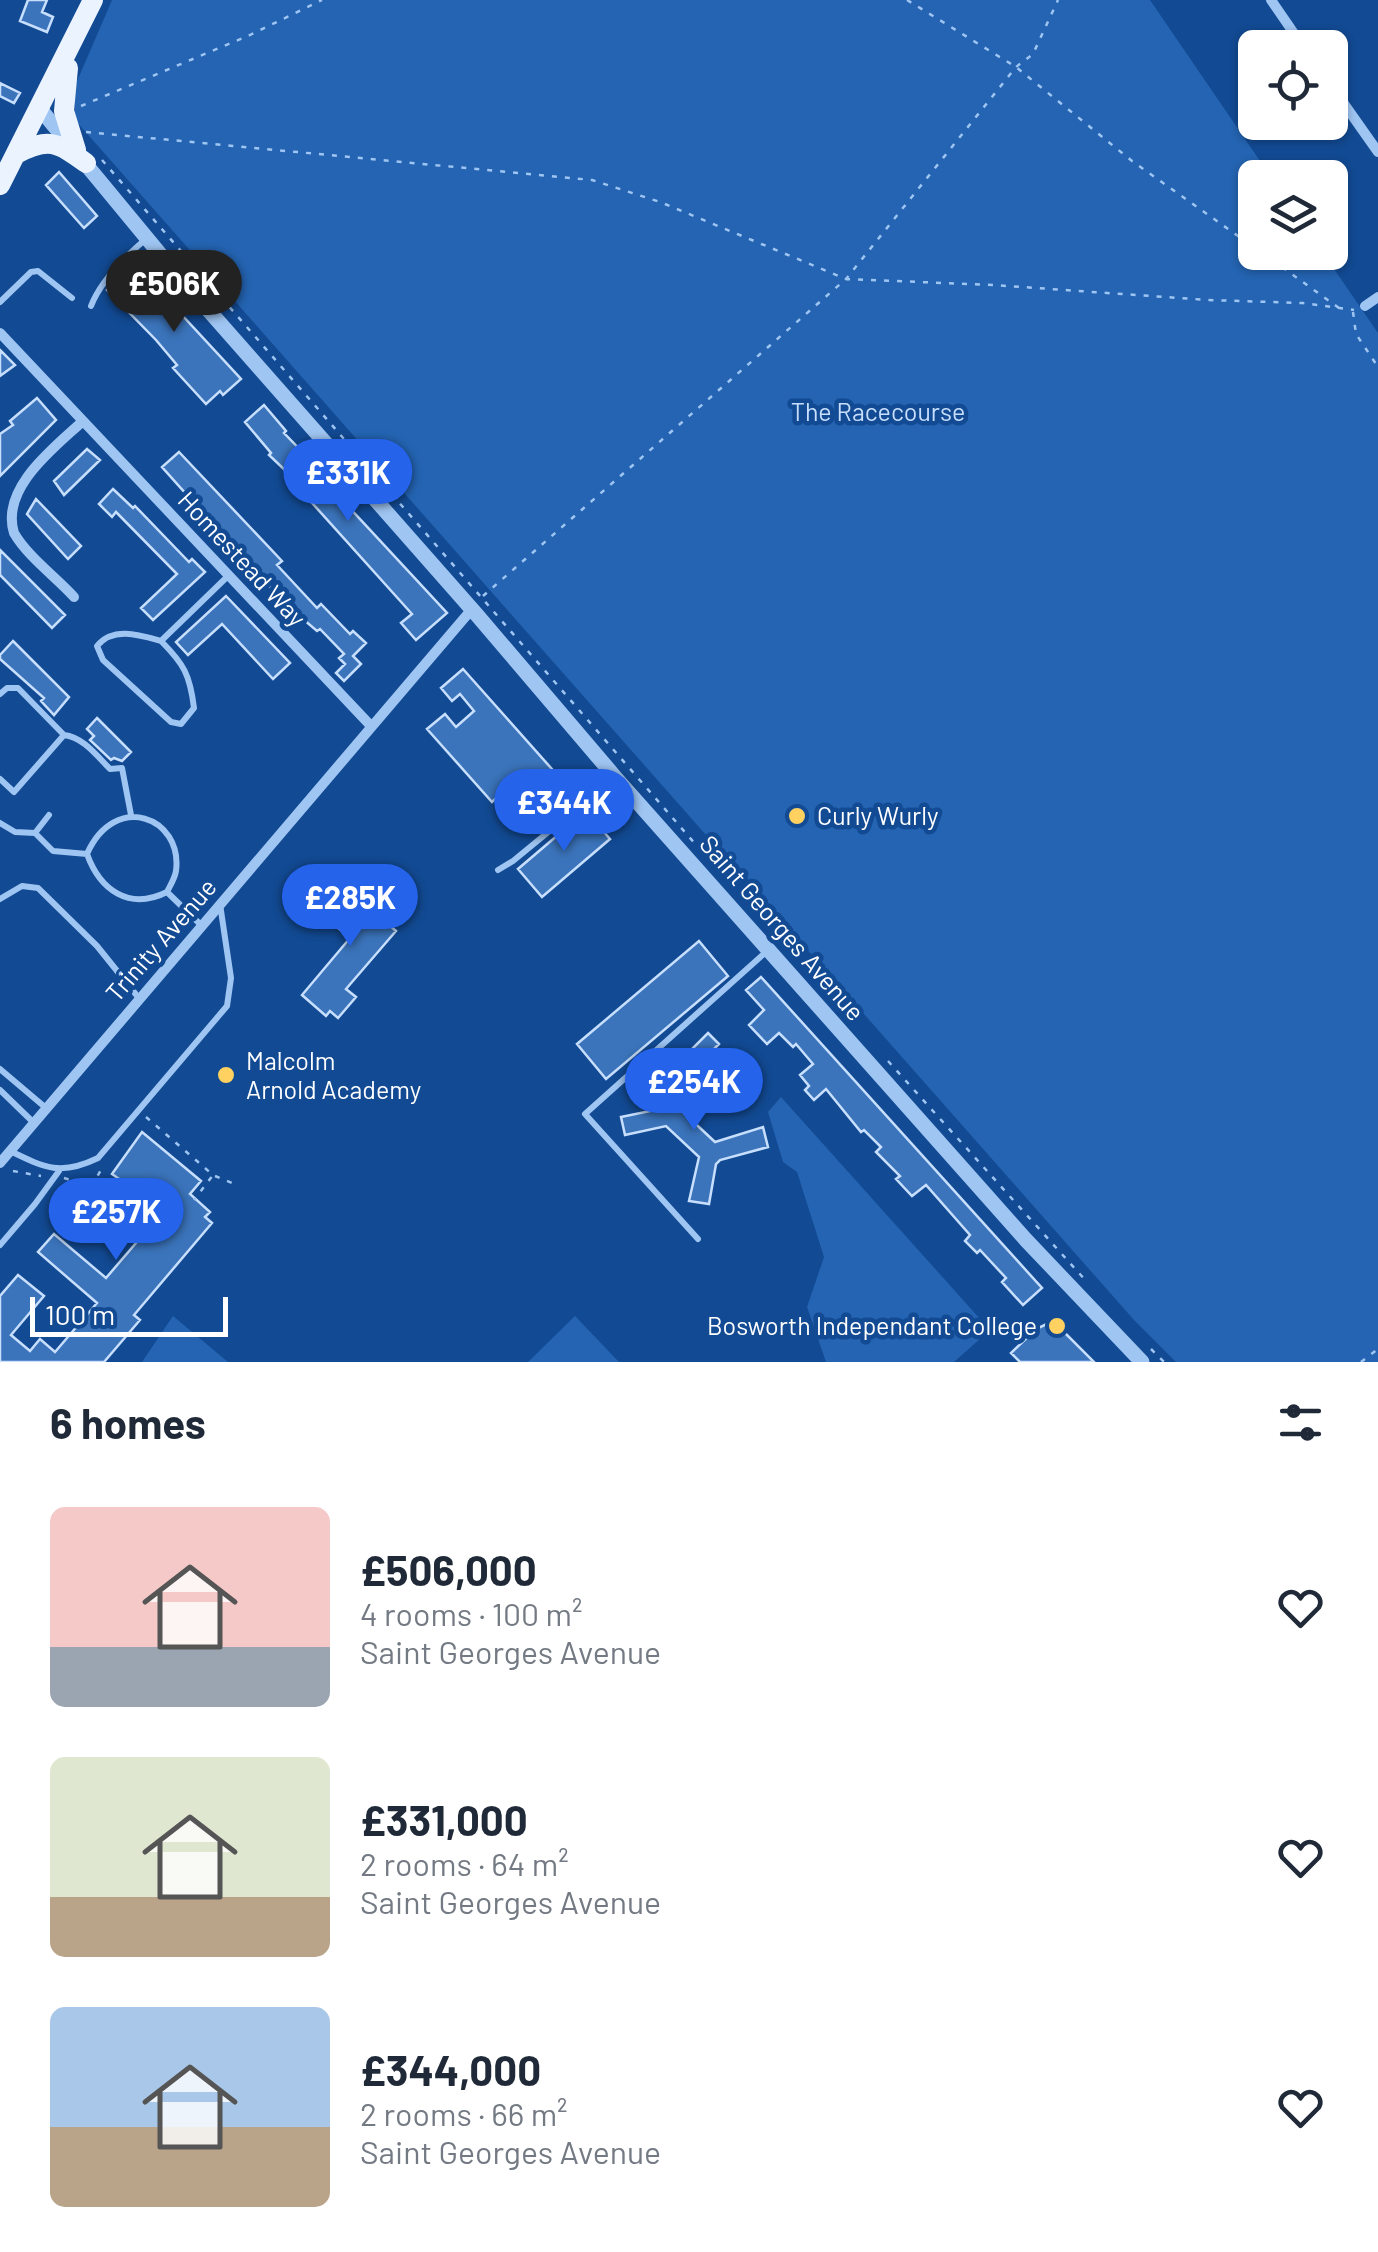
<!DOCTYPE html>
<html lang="en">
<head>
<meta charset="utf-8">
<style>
	:root { --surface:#fff; --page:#f2f2f3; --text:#1f2937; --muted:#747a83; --accent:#2563eb }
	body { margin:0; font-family:Barlow,sans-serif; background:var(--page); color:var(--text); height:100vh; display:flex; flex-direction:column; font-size:38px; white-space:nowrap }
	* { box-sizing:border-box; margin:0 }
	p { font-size:32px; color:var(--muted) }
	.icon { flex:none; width:55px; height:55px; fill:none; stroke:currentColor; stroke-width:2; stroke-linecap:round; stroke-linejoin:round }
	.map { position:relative; height:1362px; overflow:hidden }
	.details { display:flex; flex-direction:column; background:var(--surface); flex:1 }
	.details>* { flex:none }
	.tools { position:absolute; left:1238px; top:30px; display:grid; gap:20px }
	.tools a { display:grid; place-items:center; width:110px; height:110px; border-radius:15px; background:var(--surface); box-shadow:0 2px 8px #0004; font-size:50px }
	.scale { position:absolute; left:30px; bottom:25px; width:198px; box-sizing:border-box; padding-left:10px; border:5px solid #fff; border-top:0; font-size:28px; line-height:35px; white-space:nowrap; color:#fff; -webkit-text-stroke:8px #124a93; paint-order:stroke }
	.price { position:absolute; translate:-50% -85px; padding:0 22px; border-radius:35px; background:var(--accent); color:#fff; font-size:32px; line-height:65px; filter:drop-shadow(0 2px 5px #0008) }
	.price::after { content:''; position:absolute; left:50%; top:60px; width:30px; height:22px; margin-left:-15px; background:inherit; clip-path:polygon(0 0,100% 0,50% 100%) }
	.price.on { background:#222; color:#fff }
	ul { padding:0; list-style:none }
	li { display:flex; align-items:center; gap:30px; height:250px; padding:0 50px }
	li span { display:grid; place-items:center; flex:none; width:280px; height:200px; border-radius:15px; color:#555 }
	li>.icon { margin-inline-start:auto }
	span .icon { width:120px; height:120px; fill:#fffc; stroke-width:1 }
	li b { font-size:42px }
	h2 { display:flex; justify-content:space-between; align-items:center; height:120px; padding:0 50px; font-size:42px }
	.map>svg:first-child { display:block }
	.green { fill:#2464b2 }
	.building { fill:#3b74bb; stroke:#c7dffd; stroke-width:2.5 }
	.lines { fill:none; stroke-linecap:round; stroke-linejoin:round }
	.path { stroke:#9fc5f2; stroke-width:2.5; stroke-dasharray:5 8; stroke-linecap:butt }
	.service { stroke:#9fc5f2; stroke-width:6 }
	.minor { stroke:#9fc5f2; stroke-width:10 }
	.tertiary { stroke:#9fc5f2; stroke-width:15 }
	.primary { stroke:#ebf3ff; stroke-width:20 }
	.poi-dot { fill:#ffd161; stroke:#124a93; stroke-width:4 }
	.labels { text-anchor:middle; stroke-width:9; stroke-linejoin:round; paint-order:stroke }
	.park-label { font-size:25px; fill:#c7dffd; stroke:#124a93 }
	.street-label { font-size:25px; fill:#fff; stroke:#124a93 }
	.poi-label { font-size:25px; fill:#fff; stroke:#124a93; text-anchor:start }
</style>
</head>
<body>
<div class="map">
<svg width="1378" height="1362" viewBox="0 0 1378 1362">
	<rect width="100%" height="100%" fill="#124a93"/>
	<!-- green -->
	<path class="green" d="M112,0H1150L1271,177L1255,178V252L1323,253L1378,333V1362H1176L1134,1320L75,120V86Z
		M781,1097L990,1330L954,1362H826L807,1307L824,1257L797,1172L783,1162L768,1112Z
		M173,1316L228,1362H142Z
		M575,1316L619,1362H528Z"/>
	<!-- building -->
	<path class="building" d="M28,0H47L42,12L53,17L47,32L20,21Z
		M0,83L20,93L14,103L0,96Z
		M59,172L97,216L84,228L46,185Z
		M132,261L241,379L223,395L220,391L206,404L173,368L177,365L156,340L107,290Z
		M0,350L15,365L0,376Z
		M37,398L56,420L0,476V434L13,425L10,421Z
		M264,405L286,431L284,433L350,501L346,504L447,613L416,640L401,623L412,614L304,494L308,492L269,455L271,453L245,422Z
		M87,449L100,460L64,495L54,481Z
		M179,452L282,561L277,565L317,608L321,604L350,634L353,631L366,643L353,656L361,664L344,681L336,673L345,664L339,658L344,654L320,629L317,631L303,619L262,579L162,467Z
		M113,489L133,508L135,506L189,562L192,559L205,572L153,620L141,608L177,574L116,512L112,517L99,504Z
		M36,499L81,546L68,559L27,514Z
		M0,550L65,615L52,628L0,575Z
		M226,596L290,663L273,679L222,624L188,655L176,642Z
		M13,641L69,697L54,715L41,701L44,698L0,659V655Z
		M463,669L567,786L546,805L520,776L492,802L427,729L445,714L456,727L474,711L460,694L452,701L441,688Z
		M97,718L131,752L122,761L114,758L111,760L90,740L94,736L87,729Z
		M586,811L610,839L542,897L518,869Z
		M366,881L385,898L373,911L396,931L346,989L356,997L338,1018L330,1011L326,1016L302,995L350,938L331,922L339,912L332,906L348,887L355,893Z
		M699,941L728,976L606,1079L577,1044Z
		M761,977L1042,1288L1023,1305L1002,1282L1006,1278L980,1250L977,1253L965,1241L970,1235L926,1185L912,1196L896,1179L900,1176L876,1152L881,1147L864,1130L861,1132L826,1089L814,1100L805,1090L809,1086L800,1075L813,1064L796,1044L793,1047L779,1033L767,1044L749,1025L764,1010L746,990Z
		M708,1033L719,1044L703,1060L692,1049Z
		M677,1062L696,1066L684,1113L715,1142L763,1127L768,1147L720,1160L716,1164L709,1204L689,1201L699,1157L666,1126L625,1135L621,1117L665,1108Z
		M142,1132L201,1181L190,1194L210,1212L205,1217L212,1223L134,1315L140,1320L104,1362H0V1296L18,1275L44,1296L11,1335L30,1351L40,1339L55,1352L97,1303L38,1252L54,1234L106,1278L148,1229L127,1211L142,1195L112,1174Z
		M1053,1321L1094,1362H1020L1011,1353L1036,1329Z"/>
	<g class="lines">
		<!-- path -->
		<path class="path" d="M907,0L1016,67L1132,161L1255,248
			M81,106L250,35L322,0
			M86,132L592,180L660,202L846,279L1016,67L1033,54L1058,0
			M102,160L723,876
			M1261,252L1339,308
			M1353,312L1356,334L1378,367
			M483,596L846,279L993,285L1208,300L1303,303L1354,310
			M888,1061L1087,1282
			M146,1117L213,1175L194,1200
			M13,1171L41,1176
			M215,1176L232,1183
			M64,1178L90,1186
			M99,1224L102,1213L92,1186L102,1168
			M1151,1349L1164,1362
			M1361,1362L1378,1349"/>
		<!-- service -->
		<path class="service" d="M0,302L31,272L38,271L72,298
			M91,306C101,280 126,256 147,238
			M161,641C140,635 113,626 97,646L103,660L171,722L181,724L194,708C190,675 184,664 161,641L229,575
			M0,694L7,688H18L64,735L14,792L0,779
			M64,735C83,737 97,756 110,769L122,768L131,815
			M0,823L15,832L35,833L53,851L87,854
			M35,833L49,815
			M498,870L513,861L614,778
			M167,892C170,886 175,878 176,871C183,817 115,791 87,854C100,890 129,911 167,892L201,925
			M0,899L22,886L38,888L97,946L138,997
			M0,1069L46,1108
			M0,1090L34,1123
			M10,1151C45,1168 61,1176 98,1158L227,1006L231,978L220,904
			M698,1239L585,1114L767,951
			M0,1245L35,1204L59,1171"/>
		<!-- minor -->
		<path class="minor" d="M1271,0L1304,48
			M1330,84L1378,152
			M1365,306L1378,297
			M0,333L371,726
			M74,597C56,577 28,557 14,533C0,488 55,447 83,421
			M0,1163L472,609"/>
		<!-- tertiary -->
		<path class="tertiary" d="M41,110L174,271L477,615L615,777L1026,1240L1142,1362"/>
		<!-- primary -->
		<path class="primary" d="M68,68L64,111L76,150
			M16,154C49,137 57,142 86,163
			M0,185L93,0"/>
	</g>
	<!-- markers -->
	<g class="poi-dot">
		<circle cx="797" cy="816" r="10"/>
		<circle cx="226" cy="1075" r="10"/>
		<circle cx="1057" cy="1326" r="10"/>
	</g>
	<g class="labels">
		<!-- park labels -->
		<g class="park-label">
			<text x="878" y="421">The Racecourse</text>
		</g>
		<!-- street labels -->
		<g class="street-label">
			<text transform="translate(242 559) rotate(47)" y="9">Homestead Way</text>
			<text transform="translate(782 928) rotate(49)" y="9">Saint Georges Avenue</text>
			<text transform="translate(161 940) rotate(-49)" y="9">Trinity Avenue</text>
		</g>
		<!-- poi labels -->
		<g class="poi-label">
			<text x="817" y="825">Curly Wurly</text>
			<text x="246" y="1070">Malcolm<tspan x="246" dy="29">Arnold Academy</tspan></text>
			<text x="1037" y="1335" text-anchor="end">Bosworth Independant College</text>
		</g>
	</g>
</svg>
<div class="tools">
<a><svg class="icon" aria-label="locate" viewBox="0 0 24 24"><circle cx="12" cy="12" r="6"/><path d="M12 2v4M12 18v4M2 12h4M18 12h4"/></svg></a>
<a><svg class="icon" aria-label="layers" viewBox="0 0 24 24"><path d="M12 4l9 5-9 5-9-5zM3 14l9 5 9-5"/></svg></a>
</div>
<div class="scale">100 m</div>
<b class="price on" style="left:174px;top:335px">£506K</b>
<b class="price" style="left:348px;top:524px">£331K</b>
<b class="price" style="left:564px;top:854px">£344K</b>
<b class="price" style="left:350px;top:949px">£285K</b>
<b class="price" style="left:694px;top:1133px">£254K</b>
<b class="price" style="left:116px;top:1263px">£257K</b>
</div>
<section class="details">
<h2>6 homes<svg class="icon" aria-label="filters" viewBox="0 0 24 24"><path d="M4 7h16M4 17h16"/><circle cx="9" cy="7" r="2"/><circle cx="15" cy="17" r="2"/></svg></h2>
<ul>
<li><span style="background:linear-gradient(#f6c9c9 70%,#9aa5b1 0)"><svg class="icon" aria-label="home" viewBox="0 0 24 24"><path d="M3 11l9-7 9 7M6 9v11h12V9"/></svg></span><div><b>£506,000</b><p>4 rooms · 100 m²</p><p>Saint Georges Avenue</p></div><svg class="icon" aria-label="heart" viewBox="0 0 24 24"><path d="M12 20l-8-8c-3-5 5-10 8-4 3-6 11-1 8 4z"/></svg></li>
<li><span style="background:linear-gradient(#dfe7d0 70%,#b9a48a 0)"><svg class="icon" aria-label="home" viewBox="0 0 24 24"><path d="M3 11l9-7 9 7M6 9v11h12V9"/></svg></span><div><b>£331,000</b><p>2 rooms · 64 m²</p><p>Saint Georges Avenue</p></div><svg class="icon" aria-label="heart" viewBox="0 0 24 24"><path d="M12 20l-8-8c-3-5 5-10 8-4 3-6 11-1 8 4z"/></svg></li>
<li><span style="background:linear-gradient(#a9c7e8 60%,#b9a48a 0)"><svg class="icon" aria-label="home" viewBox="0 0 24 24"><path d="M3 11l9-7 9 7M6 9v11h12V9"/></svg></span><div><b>£344,000</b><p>2 rooms · 66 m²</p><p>Saint Georges Avenue</p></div><svg class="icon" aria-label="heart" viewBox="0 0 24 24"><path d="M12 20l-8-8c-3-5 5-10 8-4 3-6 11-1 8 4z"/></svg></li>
</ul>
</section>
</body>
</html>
